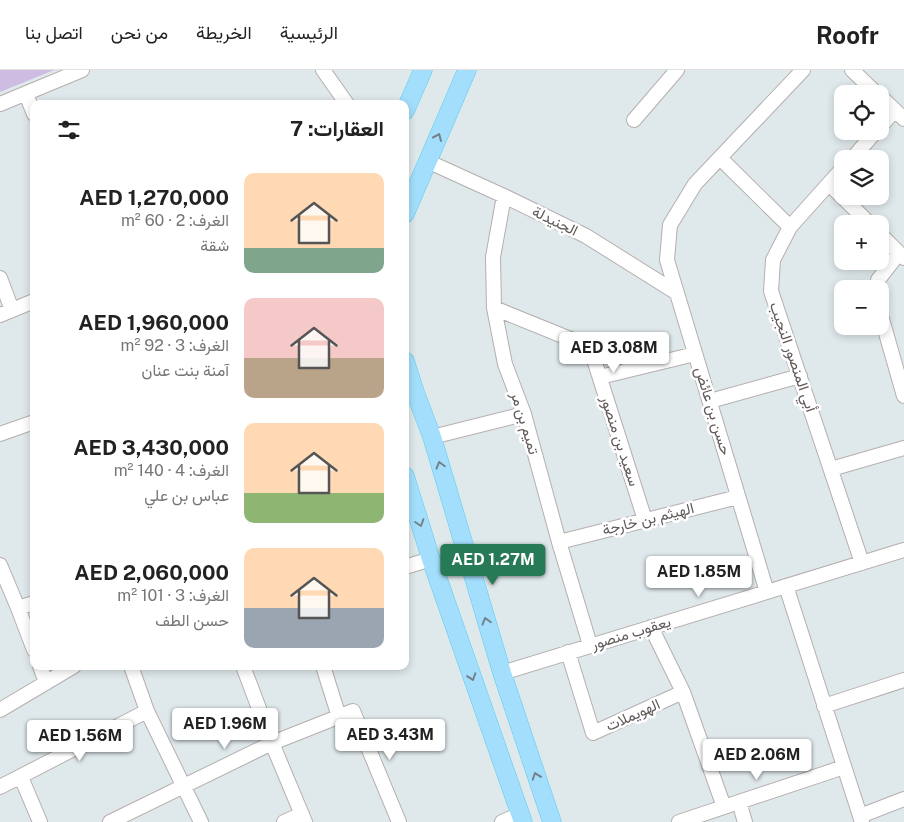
<!DOCTYPE html>
<html lang="ar">
<head>
<meta charset="utf-8">
<style>
	:root { --surface:#fff; --page:#f6f6f6; --text:#222; --muted:#767676; --line:#e0e0e0; --accent:#267a56 }
	body { margin:0; font-family:"Public Sans",Vazirmatn,sans-serif; background:var(--page); color:var(--text); direction:rtl; height:100vh; display:flex; flex-direction:column; font-size:19px; white-space:nowrap }
	* { box-sizing:border-box; margin:0 }
	p { font-size:16px; color:var(--muted) }
	.icon { flex:none; width:28px; height:28px; fill:none; stroke:currentColor; stroke-width:2; stroke-linecap:round; stroke-linejoin:round }
	.map { position:relative; flex:1; overflow:hidden; direction:ltr }
	.side { position:absolute; left:30px; top:30px; width:379px; height:570px; display:flex; flex-direction:column; background:var(--surface); border-radius:10px; box-shadow:0 2px 8px #0003; direction:rtl }
	.side>* { flex:none }
	.controls { position:absolute; left:834px; top:15px; display:grid; gap:10px }
	.controls a { display:grid; place-items:center; width:55px; height:55px; border-radius:10px; background:var(--surface); box-shadow:0 2px 8px #0003; font-size:25px }
	.price { position:absolute; translate:-50% -42px; padding:0 11px; border-radius:5px; background:#fff; color:#222; font-size:16px; line-height:32px; filter:drop-shadow(0 1px 2px #0008) }
	.price::after { content:''; position:absolute; left:50%; top:30px; width:15px; height:11px; margin-left:-8px; background:inherit; clip-path:polygon(0 0,100% 0,50% 100%) }
	.price.active { background:var(--accent); color:#fff }
	ul { padding:0; list-style:none }
	li { display:flex; align-items:center; gap:15px; height:125px; padding:0 25px }
	li span { display:grid; place-items:center; flex:none; width:140px; height:100px; border-radius:10px; color:#555 }
	li>.icon { margin-inline-start:auto }
	span .icon { width:60px; height:60px; fill:#fffc; stroke-width:1 }
	li b { font-size:21px }
	h2 { display:flex; justify-content:space-between; align-items:center; height:60px; padding:0 25px; font-size:21px }
	header { display:flex; align-items:center; gap:30px; box-sizing:border-box; height:70px; padding:0 25px; background:var(--surface); border-bottom:1px solid var(--line) }
	header strong { font-size:24px }
	nav { display:flex; gap:28px; margin-inline-start:auto; font-size:18px }
	.map>svg:first-child { display:block }
	.green { fill:#cfbce3 }
	.lines { fill:none; stroke-linecap:round; stroke-linejoin:round }
	.minor-casing { stroke:#b5afad; stroke-width:16 }
	.major-casing { stroke:#56cdee; stroke-width:19 }
	.minor { stroke:#fff; stroke-width:14 }
	.major { stroke:#a3dffd; stroke-width:18 }
	.oneway { stroke:#74818a }
	.labels { text-anchor:middle; stroke-width:5; stroke-linejoin:round; paint-order:stroke }
	.street-label { font-size:15px; fill:#605958; stroke:#fff }
</style>
</head>
<body>
<header>
<strong>Roofr</strong>
<nav><a>الرئيسية</a><a>الخريطة</a><a>من نحن</a><a>اتصل بنا</a></nav>
</header>
<div class="map">
<svg width="904" height="752" viewBox="0 0 904 752">
	<rect width="100%" height="100%" fill="#dfe8eb"/>
	<!-- green -->
	<path class="green" d="M0,0H54L0,22Z"/>
	<g class="lines">
		<!-- minor casing -->
		<g class="minor-casing">
			<path id="minor" d="M323,0L347,34
				M852,0L877,24
				M26,24L34,44
				M880,26L904,49
				M0,34L82,0
				M634,50L677,0
				M880,57L895,40
				M720,88L790,157
				M852,89L876,61
				M427,91L504,126L586,166L677,223
				M842,99L790,157L773,190L771,221L862,493
				M829,114L870,154
				M504,126L493,187L494,238L505,294L524,344L559,472L590,575
				M880,164L904,188
				M0,208L12,240
				M878,219V210L899,183
				M494,238L590,277L645,450
				M880,242L904,326
				M0,245L34,231
				M600,307L695,284
				M710,331L800,306
				M0,364L34,352
				M432,367L524,344
				M831,399L904,378
				M559,472L738,427
				M0,495L18,538L34,580
				M405,497L431,489
				M786,516L862,752
				M767,522L667,190L670,155L695,114L803,0
				M18,538L34,533
				M568,582L593,663L683,622L651,557
				M40,596L46,613
				M131,596L147,641L201,752
				M243,596L272,673L305,752
				M323,596L339,647
				M502,603L904,480
				M683,622L724,737
				M824,636L904,610
				M0,640L74,596
				M21,707L40,752
				M0,717L147,641
				M739,732L745,752
				M860,746L904,729
				M110,752L272,673L353,641L399,752
				M284,752L302,744
				M502,752L520,744
				M679,752L844,697"/>
		</g>
		<!-- major casing -->
		<g class="major-casing">
			<path id="major" d="M405,41L423,0
				M405,144L467,0
				M405,291L415,322L432,367L502,603L552,752
				M405,406L431,489L523,752"/>
		</g>
		<!-- minor -->
		<use href="#minor" class="minor"/>
		<!-- major -->
		<use href="#major" class="major"/>
	</g>
	<!-- one-way arrows -->
	<defs><path id="oneway-chevron" d="M-2-3.5L2.5 0L-2 3.5" fill="none" stroke-width="1.6" stroke-linecap="round" stroke-linejoin="round" transform="scale(1.25)"/></defs>
	<g class="oneway">
		<use href="#oneway-chevron" transform="translate(438 67) rotate(-66)"/>
		<use href="#oneway-chevron" transform="translate(440 395) rotate(-106)"/>
		<use href="#oneway-chevron" transform="translate(420 453) rotate(72)"/>
		<use href="#oneway-chevron" transform="translate(486 551) rotate(-106)"/>
		<use href="#oneway-chevron" transform="translate(472 607) rotate(71)"/>
		<use href="#oneway-chevron" transform="translate(536 706) rotate(-109)"/>
	</g>
	<g class="labels">
		<!-- street labels -->
		<g class="street-label">
			<text transform="translate(555 151) rotate(26)" y="5">الجنيدلة</text>
			<text transform="translate(793 287) rotate(71)" y="5">أبي المنصور النجيب</text>
			<text transform="translate(713 341) rotate(73)" y="5">حسن بن عائض</text>
			<text transform="translate(525 353) rotate(73)" y="5">تميم بن مر</text>
			<text transform="translate(620 371) rotate(72)" y="5">سعيد بن منصور</text>
			<text transform="translate(648 449) rotate(-14)" y="5">الهيثم بن خارجة</text>
			<text transform="translate(631 563) rotate(-17)" y="5">يعقوب منصور</text>
			<text transform="translate(633 645) rotate(-24)" y="5">الهويملات</text>
		</g>
	</g>
</svg>
<div class="controls">
<a><svg class="icon" aria-label="locate" viewBox="0 0 24 24"><circle cx="12" cy="12" r="6"/><path d="M12 2v4M12 18v4M2 12h4M18 12h4"/></svg></a>
<a><svg class="icon" aria-label="layers" viewBox="0 0 24 24"><path d="M12 4l9 5-9 5-9-5zM3 14l9 5 9-5"/></svg></a>
<a>+</a>
<a>−</a>
</div>
<b class="price" style="left:614px;top:304px">AED 3.08M</b>
<b class="price active" style="left:493px;top:516px">AED 1.27M</b>
<b class="price" style="left:699px;top:528px">AED 1.85M</b>
<b class="price" style="left:225px;top:680px">AED 1.96M</b>
<b class="price" style="left:390px;top:691px">AED 3.43M</b>
<b class="price" style="left:80px;top:692px">AED 1.56M</b>
<b class="price" style="left:757px;top:711px">AED 2.06M</b>
<section class="side">
<h2>العقارات: 7<svg class="icon" aria-label="filters" viewBox="0 0 24 24"><path d="M4 7h16M4 17h16"/><circle cx="9" cy="7" r="2"/><circle cx="15" cy="17" r="2"/></svg></h2>
<ul>
<li><span style="background:linear-gradient(#ffd9b3 75%,#7fa58c 0)"><svg class="icon" aria-label="home" viewBox="0 0 24 24"><path d="M3 11l9-7 9 7M6 9v11h12V9"/></svg></span><div><b>AED 1,270,000</b><p>الغرف: 2 · 60 m²</p><p>شقة</p></div></li>
<li><span style="background:linear-gradient(#f6c9c9 60%,#b9a48a 0)"><svg class="icon" aria-label="home" viewBox="0 0 24 24"><path d="M3 11l9-7 9 7M6 9v11h12V9"/></svg></span><div><b>AED 1,960,000</b><p>الغرف: 3 · 92 m²</p><p>آمنة بنت عنان</p></div></li>
<li><span style="background:linear-gradient(#ffd9b3 70%,#8fb573 0)"><svg class="icon" aria-label="home" viewBox="0 0 24 24"><path d="M3 11l9-7 9 7M6 9v11h12V9"/></svg></span><div><b>AED 3,430,000</b><p>الغرف: 4 · 140 m²</p><p>عباس بن علي</p></div></li>
<li><span style="background:linear-gradient(#ffd9b3 60%,#9aa5b1 0)"><svg class="icon" aria-label="home" viewBox="0 0 24 24"><path d="M3 11l9-7 9 7M6 9v11h12V9"/></svg></span><div><b>AED 2,060,000</b><p>الغرف: 3 · 101 m²</p><p>حسن الطف</p></div></li>
</ul>
</section>
</div>
</body>
</html>
